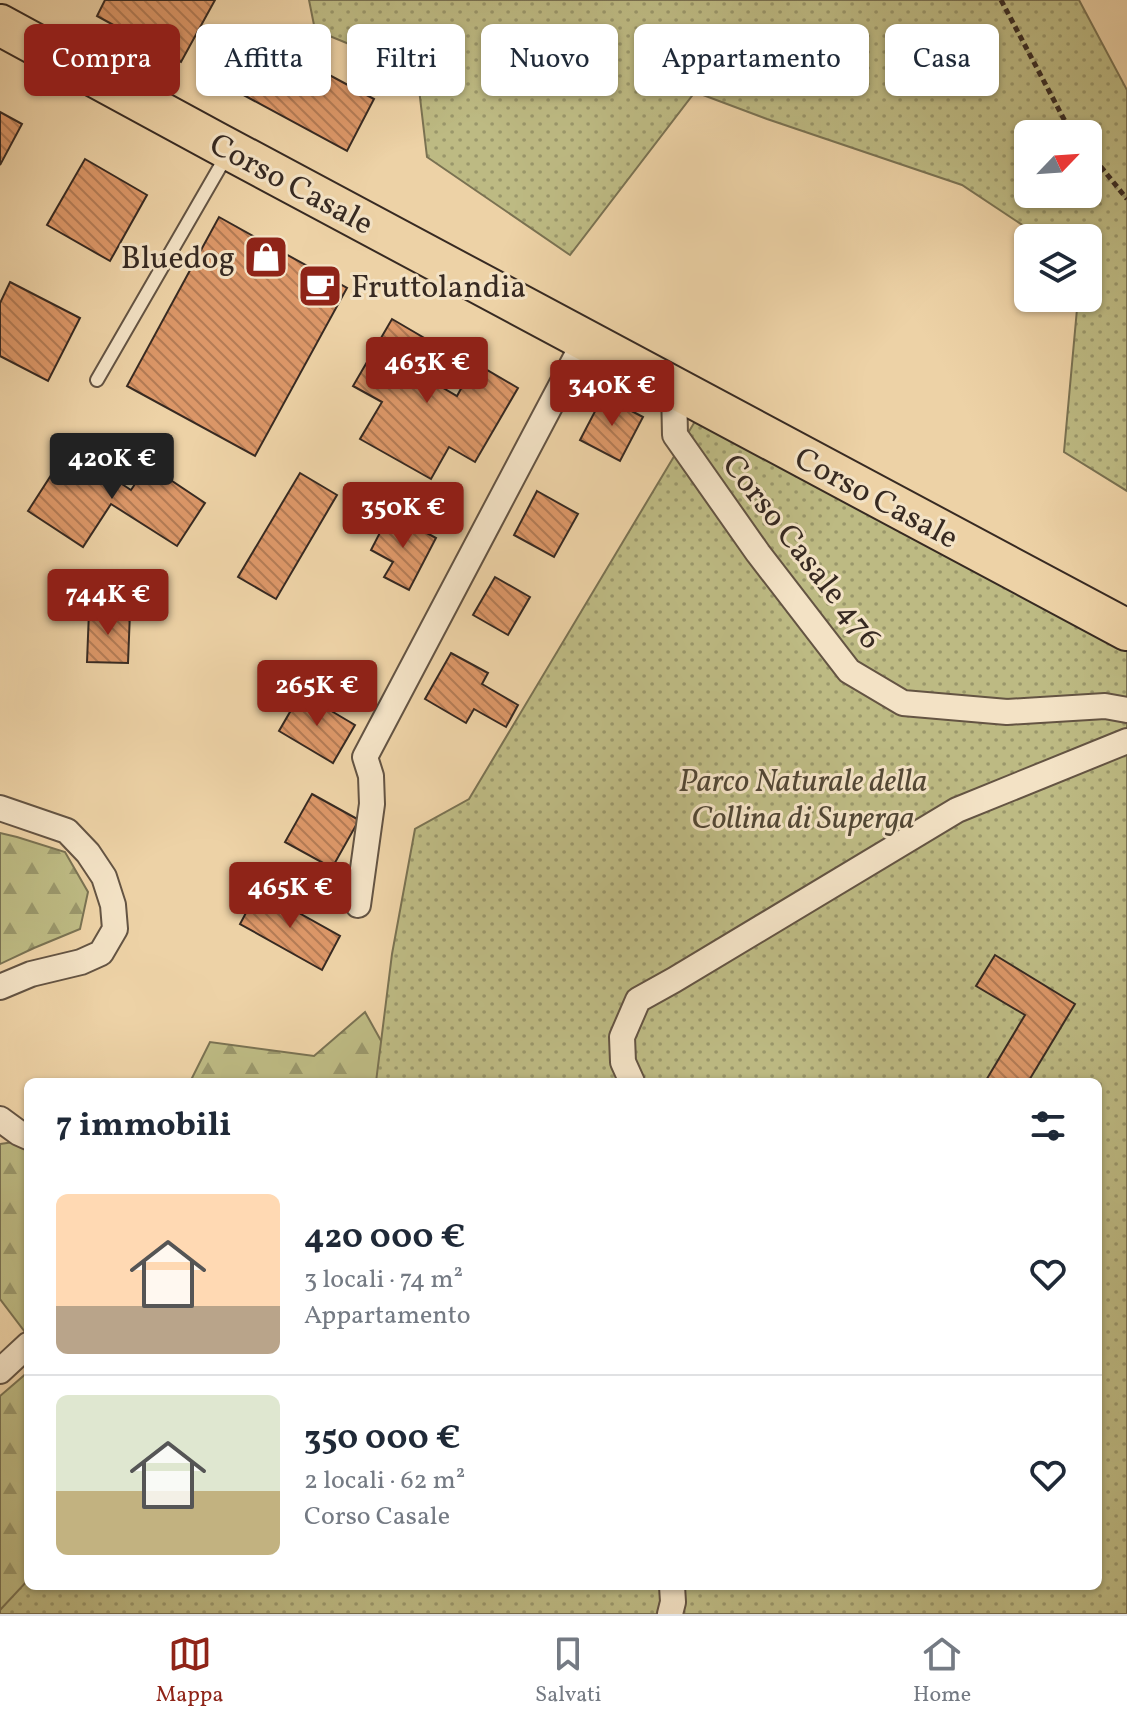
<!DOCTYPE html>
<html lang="it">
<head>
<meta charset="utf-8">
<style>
	:root { --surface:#fff; --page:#f2f2f3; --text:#1f2937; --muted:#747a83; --line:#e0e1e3; --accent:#8f2418 }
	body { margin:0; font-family:Vollkorn,serif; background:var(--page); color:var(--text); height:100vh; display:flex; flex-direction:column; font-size:30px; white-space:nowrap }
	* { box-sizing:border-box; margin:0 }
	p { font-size:26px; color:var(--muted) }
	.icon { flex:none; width:44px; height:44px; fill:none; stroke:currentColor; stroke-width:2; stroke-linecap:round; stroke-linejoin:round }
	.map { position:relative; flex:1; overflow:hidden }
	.sheet { position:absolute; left:24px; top:1078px; width:1078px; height:512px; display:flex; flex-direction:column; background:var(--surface); border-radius:12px; box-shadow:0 2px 6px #0004 }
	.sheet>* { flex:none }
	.top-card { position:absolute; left:24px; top:24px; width:1080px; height:72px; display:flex; gap:16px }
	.needle { width:52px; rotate:65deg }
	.tools { position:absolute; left:1014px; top:120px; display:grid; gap:16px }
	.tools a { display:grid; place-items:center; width:88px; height:88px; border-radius:12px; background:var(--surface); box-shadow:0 2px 6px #0004; font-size:40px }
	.price { position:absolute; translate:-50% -68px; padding:0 18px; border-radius:8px; background:var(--accent); color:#fff; font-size:26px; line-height:52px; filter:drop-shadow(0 2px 4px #0008) }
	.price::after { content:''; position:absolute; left:50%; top:48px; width:24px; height:18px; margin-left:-12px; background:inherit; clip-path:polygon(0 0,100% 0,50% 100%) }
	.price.active { background:#222; color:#fff }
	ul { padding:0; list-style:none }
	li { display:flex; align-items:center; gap:24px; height:200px; padding:0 32px }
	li+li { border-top:2px solid var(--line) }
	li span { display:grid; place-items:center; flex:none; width:224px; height:160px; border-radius:12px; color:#555 }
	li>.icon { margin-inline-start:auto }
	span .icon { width:96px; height:96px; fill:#fffc; stroke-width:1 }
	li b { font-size:34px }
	h2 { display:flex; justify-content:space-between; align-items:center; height:96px; padding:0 32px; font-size:34px }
	.chip { padding:0 28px; border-radius:12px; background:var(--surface); box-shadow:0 2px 6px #0004; font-size:28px; line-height:72px }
	.chip.active { background:var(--accent); color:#fff }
	.tab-bar { display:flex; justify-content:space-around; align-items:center; height:112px; border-top:2px solid var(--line); background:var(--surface); font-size:22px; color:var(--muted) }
	.tab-bar a { display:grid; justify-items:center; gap:4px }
	.tab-bar .active { color:var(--accent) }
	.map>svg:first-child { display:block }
	.forest { fill:url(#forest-firs); stroke:#7a7252; stroke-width:2 }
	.park { fill:url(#park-dots); stroke:#7a7252; stroke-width:2; fill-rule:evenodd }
	.building { fill:url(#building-back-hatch); stroke:#372a22; stroke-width:2 }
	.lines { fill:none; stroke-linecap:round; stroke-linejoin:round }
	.lane-casing { stroke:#645443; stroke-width:16 }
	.street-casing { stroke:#645443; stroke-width:28 }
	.primary-casing { stroke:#372a22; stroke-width:44 }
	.path { stroke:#372a22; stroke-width:5; stroke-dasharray:6 4; stroke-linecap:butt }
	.lane { stroke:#f3e2c5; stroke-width:12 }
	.street { stroke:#f3e2c5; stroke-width:24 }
	.primary { stroke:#edd2a6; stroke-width:40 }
	.labels { text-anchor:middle; stroke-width:6; stroke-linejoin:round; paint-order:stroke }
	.street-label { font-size:32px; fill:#372a22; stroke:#f3e2c5 }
	.poi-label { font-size:32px; fill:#372a22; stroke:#f3e2c5; text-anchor:end }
	.park-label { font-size:32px; font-style:italic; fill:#524735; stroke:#f3e2c5 }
</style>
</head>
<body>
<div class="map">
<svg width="1127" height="1614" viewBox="0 0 1127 1614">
	<defs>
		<pattern id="forest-firs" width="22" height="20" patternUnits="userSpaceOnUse" patternTransform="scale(2)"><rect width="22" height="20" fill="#bdba83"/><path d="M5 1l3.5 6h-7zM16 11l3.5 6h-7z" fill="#9a976b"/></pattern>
		<pattern id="park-dots" width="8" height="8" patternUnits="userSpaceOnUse" patternTransform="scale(2)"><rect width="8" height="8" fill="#bdba83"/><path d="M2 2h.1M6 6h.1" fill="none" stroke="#9a976b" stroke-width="1.8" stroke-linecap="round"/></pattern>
		<pattern id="building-back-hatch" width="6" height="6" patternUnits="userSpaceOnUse" patternTransform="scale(2)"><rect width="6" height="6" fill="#dc9768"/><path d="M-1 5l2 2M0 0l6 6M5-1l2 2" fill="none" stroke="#b37b55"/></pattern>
	</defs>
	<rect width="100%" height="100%" fill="#edd2a6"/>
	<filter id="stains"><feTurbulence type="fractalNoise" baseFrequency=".0025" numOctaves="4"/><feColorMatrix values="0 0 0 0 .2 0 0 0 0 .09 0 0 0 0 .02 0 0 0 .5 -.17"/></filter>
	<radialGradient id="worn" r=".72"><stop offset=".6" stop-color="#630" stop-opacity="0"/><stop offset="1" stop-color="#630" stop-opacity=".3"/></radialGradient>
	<!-- forest -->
	<path class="forest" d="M0,833L17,837L65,852L88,892L80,929L34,948L0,964Z
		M365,1012L404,1082H190L210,1042L314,1056Z
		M28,1140V1336L0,1299V1144Z
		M28,1372V1586L0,1614V1396Z"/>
	<!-- park -->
	<path class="park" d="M309,0H1079L1127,90V491L1064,452L1078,298H1088V238H1042L962,185L767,119L695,92L570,255L427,157L417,72L315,30ZM1028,134H1088V194H1028Z
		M697,418L1127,650V1614H0V1610L28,1580V1586H1098V1082H376L392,954L415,829L469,799Z"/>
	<!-- building -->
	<path class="building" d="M105,0H215L181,62L97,16Z
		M266,41L374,99L347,151L238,92Z
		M0,112L22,124L0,165Z
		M85,159L147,195L110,261L47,225Z
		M219,217L347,288L255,456L127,386Z
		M10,282L80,318L48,381L0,356V303Z
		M392,319L433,343L416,372L457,396L475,363L518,388L475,462L449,447L431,479L360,439L382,402L353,386Z
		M603,396L643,417L620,461L580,440Z
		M68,449L131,490L148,465L205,503L177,546L111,504L83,547L28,511Z
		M300,473L337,495L276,599L238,577Z
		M537,491L578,514L554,557L514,535Z
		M390,513L436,538L409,590L384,577L393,562L371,550Z
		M495,577L530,597L508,635L473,615Z
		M89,611L130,612L128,663L87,662Z
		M451,653L488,673L482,684L518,705L506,727L474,709L466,723L425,699Z
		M301,693L355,725L333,763L279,731Z
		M312,794L359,820L332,868L285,842Z
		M258,890L340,936L322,970L240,924Z
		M995,955L1075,1004L1028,1082H985L1025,1015L976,986Z"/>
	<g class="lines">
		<!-- lane casing -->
		<g class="lane-casing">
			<path id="lane" d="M97,380L228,153"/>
		</g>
		<!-- street casing -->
		<g class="street-casing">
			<path id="street" d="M674,388L675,435L758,553L849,671L903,703L1007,712L1105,706L1127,710
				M0,808L67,831L88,853L104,877L113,905L115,929L101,953L81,962L31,974L0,987
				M358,905L372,804L371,776L365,757L585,340
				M632,1082L623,1062L622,1037L638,1000L674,980L957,810L1127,741
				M0,1119L19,1133L28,1137
				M0,1371L28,1345
				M670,1614L673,1602L672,1586"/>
		</g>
		<!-- primary casing -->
		<g class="primary-casing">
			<path id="primary" d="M0,25L217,143L1127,630"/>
		</g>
		<!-- path -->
		<path class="path" d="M1001,0L1067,125L1075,134
			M1088,151L1127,199"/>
		<!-- lane -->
		<use href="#lane" class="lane"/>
		<!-- street -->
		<use href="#street" class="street"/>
		<!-- primary -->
		<use href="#primary" class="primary"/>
	</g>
	<!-- icons -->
	<defs>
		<g id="shop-square" transform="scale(2.3)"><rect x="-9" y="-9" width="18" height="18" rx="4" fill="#8f2418" stroke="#f3e2c5"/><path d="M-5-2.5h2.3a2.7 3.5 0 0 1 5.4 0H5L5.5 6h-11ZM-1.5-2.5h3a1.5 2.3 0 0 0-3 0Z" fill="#fff"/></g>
		<g id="cafe-square" transform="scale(2.3)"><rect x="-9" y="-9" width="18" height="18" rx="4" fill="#8f2418" stroke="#f3e2c5"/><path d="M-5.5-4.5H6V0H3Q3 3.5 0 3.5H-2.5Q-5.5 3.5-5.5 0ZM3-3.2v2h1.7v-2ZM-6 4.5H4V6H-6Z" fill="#fff"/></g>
	</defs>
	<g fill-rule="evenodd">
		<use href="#shop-square" x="266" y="257"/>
		<use href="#cafe-square" x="320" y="286"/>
	</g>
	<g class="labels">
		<!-- street labels -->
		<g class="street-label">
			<text transform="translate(292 183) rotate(28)" y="11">Corso Casale</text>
			<text transform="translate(877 497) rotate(28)" y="11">Corso Casale</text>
			<text transform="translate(803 551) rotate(52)" y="11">Corso Casale 476</text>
		</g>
		<!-- poi labels -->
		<g class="poi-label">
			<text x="235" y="268">Bluedog</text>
			<text x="351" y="297" text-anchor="start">Fruttolandia</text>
		</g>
		<!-- park labels -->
		<g class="park-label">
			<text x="803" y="791">Parco Naturale della<tspan x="803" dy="37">Collina di Superga</tspan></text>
		</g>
	</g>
	<rect width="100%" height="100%" filter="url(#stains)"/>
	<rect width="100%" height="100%" fill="url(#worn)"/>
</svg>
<div class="tools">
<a><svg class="needle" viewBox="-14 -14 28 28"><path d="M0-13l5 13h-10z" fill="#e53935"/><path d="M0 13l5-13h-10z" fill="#747a83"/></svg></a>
<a><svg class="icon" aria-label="layers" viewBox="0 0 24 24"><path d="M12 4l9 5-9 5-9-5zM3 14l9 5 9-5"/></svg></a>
</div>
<b class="price" style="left:427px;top:405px">463K €</b>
<b class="price" style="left:612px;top:428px">340K €</b>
<b class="price active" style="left:112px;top:501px">420K €</b>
<b class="price" style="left:403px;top:550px">350K €</b>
<b class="price" style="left:108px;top:637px">744K €</b>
<b class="price" style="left:317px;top:728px">265K €</b>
<b class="price" style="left:290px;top:930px">465K €</b>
<div class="top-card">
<a class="chip active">Compra</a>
<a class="chip">Affitta</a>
<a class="chip">Filtri</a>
<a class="chip">Nuovo</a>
<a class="chip">Appartamento</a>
<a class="chip">Casa</a>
</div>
<section class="sheet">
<h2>7 immobili<svg class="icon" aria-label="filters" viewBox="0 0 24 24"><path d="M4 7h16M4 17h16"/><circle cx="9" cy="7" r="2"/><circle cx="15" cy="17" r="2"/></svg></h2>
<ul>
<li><span style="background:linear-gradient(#ffd9b3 70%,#b9a48a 0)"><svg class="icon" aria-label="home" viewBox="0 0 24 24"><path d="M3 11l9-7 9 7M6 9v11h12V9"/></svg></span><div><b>420 000 €</b><p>3 locali · 74 m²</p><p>Appartamento</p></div><svg class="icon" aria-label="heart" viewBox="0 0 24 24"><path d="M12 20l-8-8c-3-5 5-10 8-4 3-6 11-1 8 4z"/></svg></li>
<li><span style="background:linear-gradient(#dfe7d0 60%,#c2b280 0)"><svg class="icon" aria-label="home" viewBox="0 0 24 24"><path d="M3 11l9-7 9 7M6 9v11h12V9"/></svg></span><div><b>350 000 €</b><p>2 locali · 62 m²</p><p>Corso Casale</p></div><svg class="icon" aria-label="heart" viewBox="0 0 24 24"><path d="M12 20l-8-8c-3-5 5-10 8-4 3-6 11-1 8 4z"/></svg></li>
</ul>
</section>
</div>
<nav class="tab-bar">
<a class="active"><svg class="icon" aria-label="map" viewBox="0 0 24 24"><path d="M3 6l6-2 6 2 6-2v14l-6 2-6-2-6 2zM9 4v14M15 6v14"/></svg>Mappa</a>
<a><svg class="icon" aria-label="saved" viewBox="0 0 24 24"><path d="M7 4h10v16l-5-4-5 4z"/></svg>Salvati</a>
<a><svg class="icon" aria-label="home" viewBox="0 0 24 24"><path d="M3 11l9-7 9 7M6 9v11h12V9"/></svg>Home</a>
</nav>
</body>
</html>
